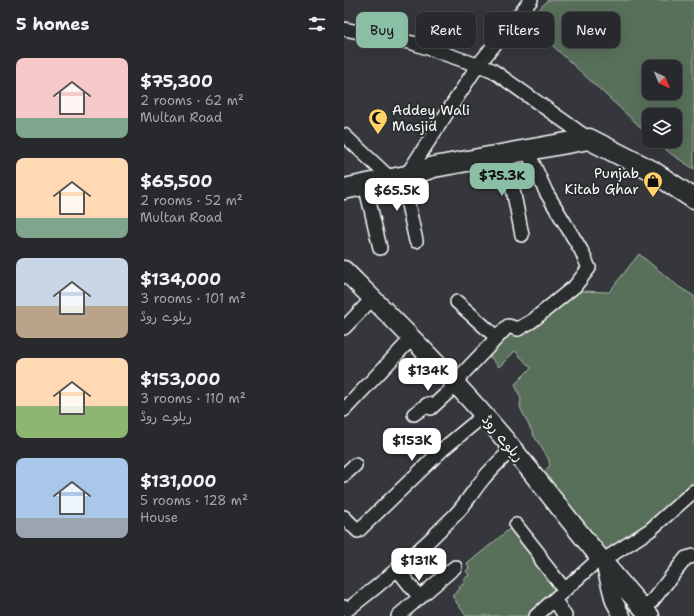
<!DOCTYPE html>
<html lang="en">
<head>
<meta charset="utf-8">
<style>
	:root { --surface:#28292d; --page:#303135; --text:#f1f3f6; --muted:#a5a6aa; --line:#444549; --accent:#8abfa5 }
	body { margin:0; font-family:"Shantell Sans","Playpen Sans Arabic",sans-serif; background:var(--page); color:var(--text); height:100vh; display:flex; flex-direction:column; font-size:15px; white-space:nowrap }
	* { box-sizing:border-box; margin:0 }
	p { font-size:13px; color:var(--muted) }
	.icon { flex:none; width:22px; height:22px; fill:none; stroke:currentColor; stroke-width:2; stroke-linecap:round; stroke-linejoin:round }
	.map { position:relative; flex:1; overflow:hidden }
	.sheet { display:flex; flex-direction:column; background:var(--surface); width:344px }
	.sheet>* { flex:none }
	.banner { position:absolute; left:12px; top:12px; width:278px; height:36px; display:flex; gap:8px }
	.needle { width:26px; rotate:136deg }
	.controls { position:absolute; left:298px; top:60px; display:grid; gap:8px }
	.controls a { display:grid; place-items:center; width:40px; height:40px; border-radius:8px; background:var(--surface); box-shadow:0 4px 16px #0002,0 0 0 1px var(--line); font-size:20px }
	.price { position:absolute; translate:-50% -34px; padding:0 9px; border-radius:8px; background:#fff; color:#222; font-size:13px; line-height:26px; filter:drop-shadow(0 1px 2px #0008) }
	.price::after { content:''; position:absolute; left:50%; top:24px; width:12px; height:9px; margin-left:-6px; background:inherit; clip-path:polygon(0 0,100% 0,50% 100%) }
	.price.on { background:var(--accent); color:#111 }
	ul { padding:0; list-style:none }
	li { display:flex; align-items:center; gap:12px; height:100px; padding:0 16px }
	li span { display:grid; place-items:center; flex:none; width:112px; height:80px; border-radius:8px; color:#555 }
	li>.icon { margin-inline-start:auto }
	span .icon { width:48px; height:48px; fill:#fffc; stroke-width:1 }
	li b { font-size:17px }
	h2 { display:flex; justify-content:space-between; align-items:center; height:48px; padding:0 16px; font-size:17px }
	.chip { padding:0 14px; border-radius:8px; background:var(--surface); box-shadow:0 4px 16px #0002,0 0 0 1px var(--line); font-size:14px; line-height:36px }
	.chip.on { background:var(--accent); color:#111 }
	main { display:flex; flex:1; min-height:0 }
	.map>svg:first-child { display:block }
	.green { fill:#596f5a; stroke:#acb7ac; fill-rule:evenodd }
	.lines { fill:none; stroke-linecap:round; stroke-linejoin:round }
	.minor-casing { stroke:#fff; stroke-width:16 }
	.tertiary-casing { stroke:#fff; stroke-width:19 }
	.secondary-casing { stroke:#fff; stroke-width:21 }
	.primary-casing { stroke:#fff; stroke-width:23 }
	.minor { stroke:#2a2d2e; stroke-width:13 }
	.tertiary { stroke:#2a2d2e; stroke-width:16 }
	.secondary { stroke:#2a2d2e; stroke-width:18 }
	.primary { stroke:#2a2d2e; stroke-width:20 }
	.labels { text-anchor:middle; stroke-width:4; stroke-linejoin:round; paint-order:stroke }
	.poi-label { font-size:14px; fill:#fff; stroke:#2a2d2e; text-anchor:start }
	.street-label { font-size:14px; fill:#fff; stroke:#2a2d2e }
</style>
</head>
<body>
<main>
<section class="sheet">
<h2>5 homes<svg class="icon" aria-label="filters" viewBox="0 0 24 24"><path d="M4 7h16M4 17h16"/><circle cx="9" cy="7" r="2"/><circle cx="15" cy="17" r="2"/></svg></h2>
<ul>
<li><span style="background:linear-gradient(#f6c9c9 75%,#7fa58c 0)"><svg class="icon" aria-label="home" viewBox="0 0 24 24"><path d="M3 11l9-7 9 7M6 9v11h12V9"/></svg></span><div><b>$75,300</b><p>2 rooms · 62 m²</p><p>Multan Road</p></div></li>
<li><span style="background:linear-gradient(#ffd9b3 75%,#7fa58c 0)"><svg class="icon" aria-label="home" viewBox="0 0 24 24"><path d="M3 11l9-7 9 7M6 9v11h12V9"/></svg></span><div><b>$65,500</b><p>2 rooms · 52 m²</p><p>Multan Road</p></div></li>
<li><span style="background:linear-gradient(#c9d6e8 60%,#b9a48a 0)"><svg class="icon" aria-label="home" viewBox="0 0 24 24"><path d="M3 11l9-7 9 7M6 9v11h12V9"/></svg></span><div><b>$134,000</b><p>3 rooms · 101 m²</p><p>ریلوے روڈ</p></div></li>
<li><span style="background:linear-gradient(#ffd9b3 60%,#8fb573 0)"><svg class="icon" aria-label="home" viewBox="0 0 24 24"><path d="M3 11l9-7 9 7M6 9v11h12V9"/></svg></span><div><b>$153,000</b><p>3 rooms · 110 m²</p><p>ریلوے روڈ</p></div></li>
<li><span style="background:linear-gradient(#a9c7e8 75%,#9aa5b1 0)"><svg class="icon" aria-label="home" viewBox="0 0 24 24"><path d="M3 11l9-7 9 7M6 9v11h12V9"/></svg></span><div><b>$131,000</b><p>5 rooms · 128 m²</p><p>House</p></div></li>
</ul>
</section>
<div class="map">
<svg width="350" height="616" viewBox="0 0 350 616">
	<rect width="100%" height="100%" fill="#35373c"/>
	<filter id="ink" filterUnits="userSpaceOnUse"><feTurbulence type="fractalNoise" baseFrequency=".025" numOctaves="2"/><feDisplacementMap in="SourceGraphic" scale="8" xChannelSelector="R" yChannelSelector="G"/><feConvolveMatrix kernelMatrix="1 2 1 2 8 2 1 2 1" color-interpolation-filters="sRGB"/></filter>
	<g filter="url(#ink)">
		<!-- green -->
		<path class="green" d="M204,0H350V169L327,154L312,141H331V115H305V135L183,22ZM305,67H331V93H305Z
			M295,254L335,287L350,296V485L302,528L264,555L199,473L206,465L204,458L190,436L176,407L177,399L171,384L187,368L171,351L155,367L143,353L163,332L233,291L265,292Z
			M168,527L214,589L184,616H122L108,596L116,589L115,586L121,583L119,580L125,575L122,571L125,568L123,564Z"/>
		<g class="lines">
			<!-- minor casing -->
			<g class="minor-casing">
				<path id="minor" d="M0,29L69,43L148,70L245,139
					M0,135L47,179
					M162,154L178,235
					M62,176L134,65L187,0
					M58,177L72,241
					M21,184L36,248
					M113,302L152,337
					M0,328L29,298
					M110,383L164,326L174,329L188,321L231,286L245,268L237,250L202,192L183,150
					M0,410L68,338
					M70,414L84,404L87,408L112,385
					M0,475L11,465
					M0,517L14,531L99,449L140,415
					M172,525L195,554L198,561L221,590
					M258,561L306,530L350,491
					M53,569L76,598
					M211,600L221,616
					M0,607L3,610C41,581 77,550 111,515C121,505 129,491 139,479C148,468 159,458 169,448
					M301,610L342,558L350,556
					M54,616L111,567
					M192,616L256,558"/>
			</g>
			<!-- tertiary casing -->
			<g class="tertiary-casing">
				<path id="tertiary" d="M260,563L270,601L278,616"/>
			</g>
			<!-- secondary casing -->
			<g class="secondary-casing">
				<path id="secondary" d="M0,270C57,327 116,385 168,448C214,504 257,563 306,616"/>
			</g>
			<!-- primary casing -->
			<g class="primary-casing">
				<path id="primary" d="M0,189L62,176L90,167L245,139L308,171L350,199"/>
			</g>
			<!-- minor -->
			<use href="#minor" class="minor"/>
			<!-- tertiary -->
			<use href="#tertiary" class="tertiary"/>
			<!-- secondary -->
			<use href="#secondary" class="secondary"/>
			<!-- primary -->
			<use href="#primary" class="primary"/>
		</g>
	</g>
	<!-- icons -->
	<defs>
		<g id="mosque-pin" transform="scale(1)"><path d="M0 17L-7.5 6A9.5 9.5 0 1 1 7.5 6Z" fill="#ffd166" stroke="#2a2d2e"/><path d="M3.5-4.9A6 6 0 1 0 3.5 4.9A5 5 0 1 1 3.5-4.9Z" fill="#111"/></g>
		<g id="shop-pin" transform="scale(1)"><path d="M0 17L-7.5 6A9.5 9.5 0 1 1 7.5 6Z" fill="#ffd166" stroke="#2a2d2e"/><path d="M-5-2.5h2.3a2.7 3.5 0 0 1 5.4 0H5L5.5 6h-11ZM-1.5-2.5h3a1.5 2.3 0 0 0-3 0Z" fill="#111"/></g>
	</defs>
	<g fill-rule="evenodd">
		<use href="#mosque-pin" x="34" y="118"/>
		<use href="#shop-pin" x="309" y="181"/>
	</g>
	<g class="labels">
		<!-- poi labels -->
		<g class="poi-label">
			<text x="48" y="115">Addey Wali<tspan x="48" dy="16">Masjid</tspan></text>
			<text x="295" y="178" text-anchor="end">Punjab<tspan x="295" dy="16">Kitab Ghar</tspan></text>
		</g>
		<!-- street labels -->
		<g class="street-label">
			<text transform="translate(159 438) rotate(50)" y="5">ریلوے روڈ</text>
		</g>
	</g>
</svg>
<div class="controls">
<a><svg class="needle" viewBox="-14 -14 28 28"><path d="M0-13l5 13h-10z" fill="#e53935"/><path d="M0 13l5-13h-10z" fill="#a5a6aa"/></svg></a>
<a><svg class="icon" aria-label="layers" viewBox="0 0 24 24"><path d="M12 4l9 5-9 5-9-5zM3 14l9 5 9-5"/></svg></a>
</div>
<b class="price on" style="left:158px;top:197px">$75.3K</b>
<b class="price" style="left:53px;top:212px">$65.5K</b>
<b class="price" style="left:84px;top:392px">$134K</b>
<b class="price" style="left:68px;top:462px">$153K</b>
<b class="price" style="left:75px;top:582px">$131K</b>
<div class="banner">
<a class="chip on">Buy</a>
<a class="chip">Rent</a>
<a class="chip">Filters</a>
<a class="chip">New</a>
</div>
</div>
</main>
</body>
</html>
